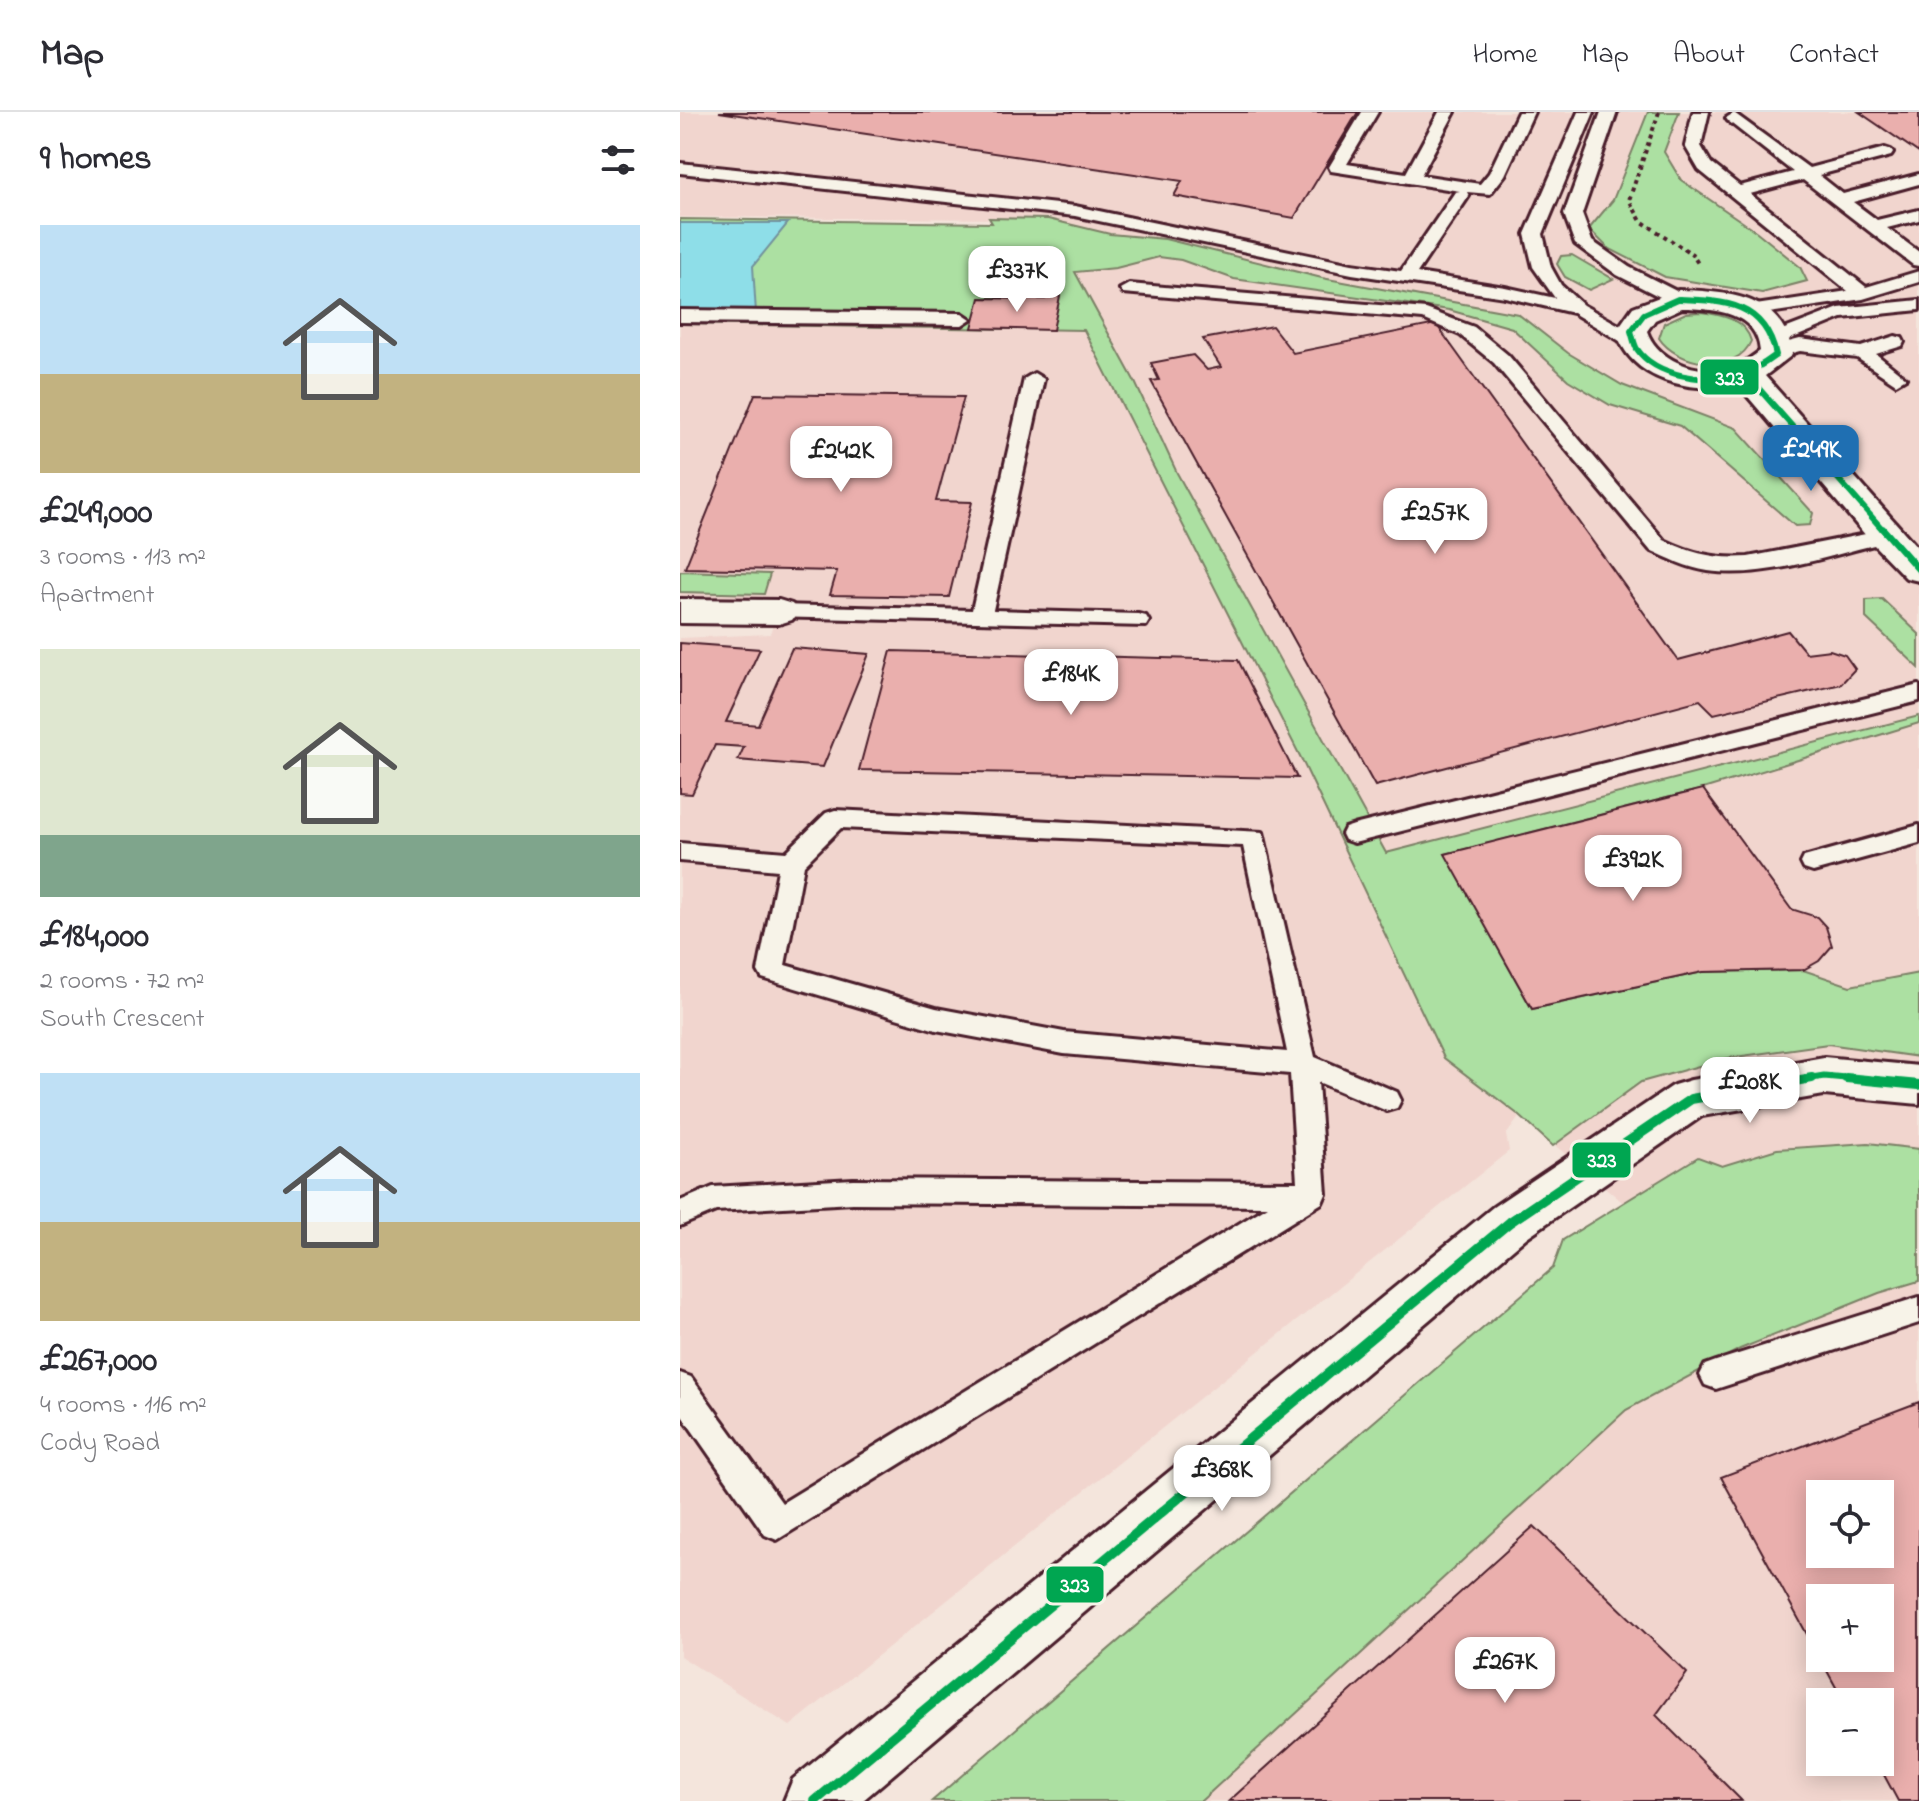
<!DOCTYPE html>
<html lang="en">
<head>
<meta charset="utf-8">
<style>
	:root { --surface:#fff; --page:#f2f2f3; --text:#2b2b33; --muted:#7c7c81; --line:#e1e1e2; --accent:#1f6fb2 }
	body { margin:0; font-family:"Indie Flower",sans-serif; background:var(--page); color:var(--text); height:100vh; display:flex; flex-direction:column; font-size:30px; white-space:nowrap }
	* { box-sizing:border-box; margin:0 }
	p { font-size:26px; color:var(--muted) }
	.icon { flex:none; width:44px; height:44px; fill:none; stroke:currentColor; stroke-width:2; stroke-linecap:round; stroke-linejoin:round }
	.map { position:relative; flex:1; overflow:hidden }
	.sheet { display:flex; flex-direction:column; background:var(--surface); width:680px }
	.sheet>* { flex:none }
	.buttons { position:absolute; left:1126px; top:1368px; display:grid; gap:16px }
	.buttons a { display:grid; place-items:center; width:88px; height:88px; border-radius:0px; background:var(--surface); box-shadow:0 4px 20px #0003; font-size:40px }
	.price { position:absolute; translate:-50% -68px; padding:0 18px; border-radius:16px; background:#fff; color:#222; font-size:26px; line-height:52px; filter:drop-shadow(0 2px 4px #0008) }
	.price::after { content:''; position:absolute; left:50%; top:48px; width:24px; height:18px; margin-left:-12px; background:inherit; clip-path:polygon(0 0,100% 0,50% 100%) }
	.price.selected { background:var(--accent); color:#fff }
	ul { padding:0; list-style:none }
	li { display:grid; align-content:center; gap:16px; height:424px; padding:0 40px }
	li span { display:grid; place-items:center; height:248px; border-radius:0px; color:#555 }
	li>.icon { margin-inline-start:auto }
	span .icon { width:144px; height:144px; fill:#fffc; stroke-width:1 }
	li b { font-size:34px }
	h2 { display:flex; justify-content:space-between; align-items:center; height:96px; padding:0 40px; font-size:34px }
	header { display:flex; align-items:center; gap:48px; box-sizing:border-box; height:112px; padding:0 40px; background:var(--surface); border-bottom:2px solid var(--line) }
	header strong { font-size:38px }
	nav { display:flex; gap:44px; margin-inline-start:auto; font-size:28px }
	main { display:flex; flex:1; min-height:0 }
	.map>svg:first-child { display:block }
	.built { fill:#f1d5ce; fill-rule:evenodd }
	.green { fill:#ace0a2; stroke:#7b8066; stroke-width:2 }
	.water { fill:#8edee8; stroke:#73929c; stroke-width:2 }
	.building { fill:#eaafad; stroke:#4a1f2b; stroke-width:2; fill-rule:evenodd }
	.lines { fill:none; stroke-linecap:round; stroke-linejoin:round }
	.lane-casing { stroke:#4a1f2b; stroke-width:6 }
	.street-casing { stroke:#4a1f2b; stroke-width:6 }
	.secondary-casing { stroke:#4a1f2b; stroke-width:6 }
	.path { stroke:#4a1f2b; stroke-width:4; stroke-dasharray:4 4; stroke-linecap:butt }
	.lane { fill:#f7f3e8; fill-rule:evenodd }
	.street { fill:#f7f3e8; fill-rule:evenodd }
	.secondary { fill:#f7f3e8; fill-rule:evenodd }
	.bus-1-far2-casing { stroke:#f7f3e8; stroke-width:10 }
	.bus-1-far1-casing { stroke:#f7f3e8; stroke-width:13 }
	.bus-1-casing { stroke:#f7f3e8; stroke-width:16 }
	.bus-1-far2 { stroke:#00a651; stroke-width:6 }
	.bus-1-far1 { stroke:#00a651; stroke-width:7 }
	.bus-1 { stroke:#00a651; stroke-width:10 }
	.line-badge { stroke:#f7f3e8; stroke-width:3 }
	.badge-label { font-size:22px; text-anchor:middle; font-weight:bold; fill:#fff }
</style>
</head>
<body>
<header>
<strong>Map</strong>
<nav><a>Home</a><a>Map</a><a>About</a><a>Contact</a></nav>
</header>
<main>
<section class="sheet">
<h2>9 homes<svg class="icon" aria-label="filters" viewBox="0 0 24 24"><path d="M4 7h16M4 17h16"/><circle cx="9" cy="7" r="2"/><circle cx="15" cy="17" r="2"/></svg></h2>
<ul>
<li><span style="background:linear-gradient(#bfe0f5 60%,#c2b280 0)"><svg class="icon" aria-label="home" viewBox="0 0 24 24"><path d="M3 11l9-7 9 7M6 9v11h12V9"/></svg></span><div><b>£249,000</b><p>3 rooms · 113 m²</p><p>Apartment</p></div></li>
<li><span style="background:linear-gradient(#dfe7d0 75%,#7fa58c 0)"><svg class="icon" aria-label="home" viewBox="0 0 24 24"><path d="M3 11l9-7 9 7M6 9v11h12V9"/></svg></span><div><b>£184,000</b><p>2 rooms · 72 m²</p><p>South Crescent</p></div></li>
<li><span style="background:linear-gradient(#bfe0f5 60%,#c2b280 0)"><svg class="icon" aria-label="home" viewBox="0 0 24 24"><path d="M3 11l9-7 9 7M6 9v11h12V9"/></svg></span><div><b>£267,000</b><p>4 rooms · 116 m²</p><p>Cody Road</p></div></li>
</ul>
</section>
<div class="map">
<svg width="1239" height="1689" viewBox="0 0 1239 1689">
	<rect width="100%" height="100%" fill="#f4e5dc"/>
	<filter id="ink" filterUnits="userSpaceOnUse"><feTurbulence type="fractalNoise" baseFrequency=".0125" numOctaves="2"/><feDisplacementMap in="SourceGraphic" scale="16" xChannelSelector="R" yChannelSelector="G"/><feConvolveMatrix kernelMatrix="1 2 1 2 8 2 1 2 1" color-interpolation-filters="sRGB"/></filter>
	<g filter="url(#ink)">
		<!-- built -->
		<path class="built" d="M0,0H1239V1689H521L945,1298L946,1093L840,1004L826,1023L829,1039L110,1614L0,1544V526L90,522L101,488L0,484V212L403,218L347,107L0,105ZM1140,1382H1200V1442H1140ZM1140,1486H1200V1546H1140ZM1140,1590H1200V1650H1140Z"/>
		<!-- green -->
		<path class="green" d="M968,0H999L984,40L1001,68L1077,120L1120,155L1127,169L1082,181L985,165L928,136L909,117L933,88Z
			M309,106L368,107L430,122L485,127L642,166L838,202L888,241L942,273L1056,316L1133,401L1130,413L1115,414L1000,314L930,293L888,268L832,216L769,198L554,167L501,148L479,145L436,156L395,160L455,270L497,361L706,741L1239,604V611L1023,677L766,742L852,897L1023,860L1123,858L1170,874L1239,861V945L1148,932L1048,946L961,970L873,1034L840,1004L764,946L621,646L404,218L0,212V107L312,111Z
			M892,143L933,167L909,178L885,165L877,152L881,144Z
			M1021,200C1042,203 1065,207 1071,229C1057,264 996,253 979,226L984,211L1006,201Z
			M0,459H1L90,462L84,482L0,480Z
			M1202,487L1239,522V556L1186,506V488Z
			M1188,1031L1239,1037V1169L1199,1181L1060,1237L946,1298L521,1689H252L873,1156L883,1128L1018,1045L1042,1054L1097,1037Z"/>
		<!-- water -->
		<path class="water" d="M0,111H108L73,154L76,201L0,199Z"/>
		<!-- building -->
		<path class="building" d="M39,0H678L614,106L494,84L502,69Z
			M1179,0H1239V41Z
			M366,183L380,184L373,218L292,216L300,186L365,187Z
			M756,212L998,548L1108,519L1126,541L1150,538L1165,543L1175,557L1161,572L1034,602L1020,588L695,674L471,269L479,268L471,251L513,243L527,258L541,255L523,227L592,214L613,241Z
			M75,282L284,285L256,389L292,390L269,485L150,483L157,459L5,456Z
			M0,531L80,537L46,610L78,613L112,536L189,542L143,655L58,648L64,635L35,633L12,682L0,681Z
			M211,539L558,548L617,666L179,658Z
			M1023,677L1111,797L1137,805L1146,815L1152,834L1139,849L1123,858L1023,860L852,897L765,742Z
			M1239,1290V1689H1218L1197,1650H1200V1590H1164L1140,1546H1200V1486H1140V1546L1041,1365ZM1140,1382H1200V1442H1140Z
			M854,1414L1007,1561L976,1603L1062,1689H549Z"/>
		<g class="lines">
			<!-- lane casing -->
			<g class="lane-casing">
				<path id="lane" d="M682,0H698L667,52L726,61L759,0H775L741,63L800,72L809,61L838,0H854L825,63L810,82L787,80L789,84L737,161L825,175L875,186L853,155L845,122L898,0H914L863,122L871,155L881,173L903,193L959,224L961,228L959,232H945L893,201L825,185L672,162L395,104L0,61V51L395,94L672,152L721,159L775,80L780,79L651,59L649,55Z
					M921,0H937L902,102L912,129L949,155L1004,183L1007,187L1004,191H992L937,163L895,132L884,102Z
					M1013,0H1029L1021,34L1031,51L1060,74L1113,60L1048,9L1046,6L1054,1L1129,56L1205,36L1211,38L1213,41L1211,44L1139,63L1163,82L1239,62V72L1173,90L1197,108L1239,98V108L1207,116L1239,140V154L1233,153L1123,68L1070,82L1186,175L1239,159V170L1183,187L1069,204L1063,203L1060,199L1069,194L1168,179L1019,58L1005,34Z
					M449,172L746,197L794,215L828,243L984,428C1013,442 1036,447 1068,445L1206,418L1216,424L1206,430C1150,443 1086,467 1028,459C1007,456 988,446 970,438L814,251L780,223L743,207L443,181L440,177Z
					M1239,188V198L1162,206L1096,233L1087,227L1089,223L1159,196Z
					M0,198L282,201L291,207L282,213L0,210Z
					M1215,224L1222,226L1224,230L1222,234L1196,242L1226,266L1216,272L1177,246L1120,239L1096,245L1087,239L1089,235L1120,227L1181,235Z
					M354,261L364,267L313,498L458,502L466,504L469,509L466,514L91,505L88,500L91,495L99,493L292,498L344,267Z
					M1239,573V589L674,731L665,728L662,722L665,716L674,713Z
					M155,698L583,720L635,945L717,980L721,988L717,996L707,999L638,970L646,1082L642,1091L97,1428L85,1423L0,1301V1261L11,1265L102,1391L588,1094L173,1091L36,1099L0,1114V1089L33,1075L173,1067L617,1070L610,962L384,942L256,918L82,866L78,859L98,758L0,749V731L106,740L146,701ZM161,716L563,734L607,940L384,920L256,896L105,853L124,753Z
					M1239,713V731L1133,760L1124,757L1121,751L1124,745Z
					M1239,1185V1211L1036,1277L1025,1273L1020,1263L1025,1253L1036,1249Z"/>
			</g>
			<!-- street casing -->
			<g class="street-casing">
				<path id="street" d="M998,178C1046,179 1106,184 1112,243L1085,264L1239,437V469L1226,466L1193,432L1058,273C1011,281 951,270 936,219L953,195ZM1002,196C1035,197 1077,200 1080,239C1073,244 1066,250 1058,253C1027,266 978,252 967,219L975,208Z
					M0,487L99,488L112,492L118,500L112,508L99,512L0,511Z"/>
			</g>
			<!-- secondary casing -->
			<g class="secondary-casing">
				<path id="secondary" d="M1144,945L1239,954V992L1144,983L1022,1004L847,1125L182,1689H104L113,1667L813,1095L994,973L1011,968Z"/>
			</g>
			<!-- path -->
			<path class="path" d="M979,0L949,88L961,109L1012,142L1019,153"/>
			<!-- lane -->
			<use href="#lane" class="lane"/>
			<!-- street -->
			<use href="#street" class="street"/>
			<!-- secondary -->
			<use href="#secondary" class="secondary"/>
			<!-- bus-1-far2 casing -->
			<g class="bus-1-far2-casing">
				<path id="bus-1-far2" d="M998,187C1045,189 1084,190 1096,243C1084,252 1072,260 1057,264C1027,271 976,265 957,237C954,232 953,225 951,219L964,202Z
					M1067,263L1204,419"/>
			</g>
			<!-- bus-1-far1 casing -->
			<g class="bus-1-far1-casing">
				<path id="bus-1-far1" d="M1203,417L1239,458
					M1120,968L1144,964L1187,968"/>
			</g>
			<!-- bus-1 casing -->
			<g class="bus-1-casing">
				<path id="bus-1" d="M1166,966L1239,973
					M135,1689L830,1110L1011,987L1132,966"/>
			</g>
			<!-- bus-1-far2 -->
			<use href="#bus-1-far2" class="bus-1-far2"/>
			<!-- bus-1-far1 -->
			<use href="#bus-1-far1" class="bus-1-far1"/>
			<!-- bus-1 -->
			<use href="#bus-1" class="bus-1"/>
		</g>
	</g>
	<g class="line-badge">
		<rect x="1019" y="246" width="61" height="38" rx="8" fill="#00a651"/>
		<rect x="891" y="1029" width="61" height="38" rx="8" fill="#00a651"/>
		<rect x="365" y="1453" width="60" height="39" rx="8" fill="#00a651"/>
	</g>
	<g class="badge-label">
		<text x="1050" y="273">323</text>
		<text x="922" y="1055">323</text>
		<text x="395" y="1480">323</text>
	</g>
</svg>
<div class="buttons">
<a><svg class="icon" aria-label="locate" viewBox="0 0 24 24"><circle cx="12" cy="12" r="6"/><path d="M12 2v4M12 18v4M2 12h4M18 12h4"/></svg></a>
<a>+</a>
<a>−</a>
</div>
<b class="price" style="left:337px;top:202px">£337K</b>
<b class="price selected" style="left:1131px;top:381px">£249K</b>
<b class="price" style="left:161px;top:382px">£242K</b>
<b class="price" style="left:755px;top:444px">£257K</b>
<b class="price" style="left:391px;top:605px">£184K</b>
<b class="price" style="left:953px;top:791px">£392K</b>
<b class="price" style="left:1070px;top:1013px">£208K</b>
<b class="price" style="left:542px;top:1401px">£368K</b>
<b class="price" style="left:825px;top:1593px">£267K</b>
</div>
</main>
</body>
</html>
